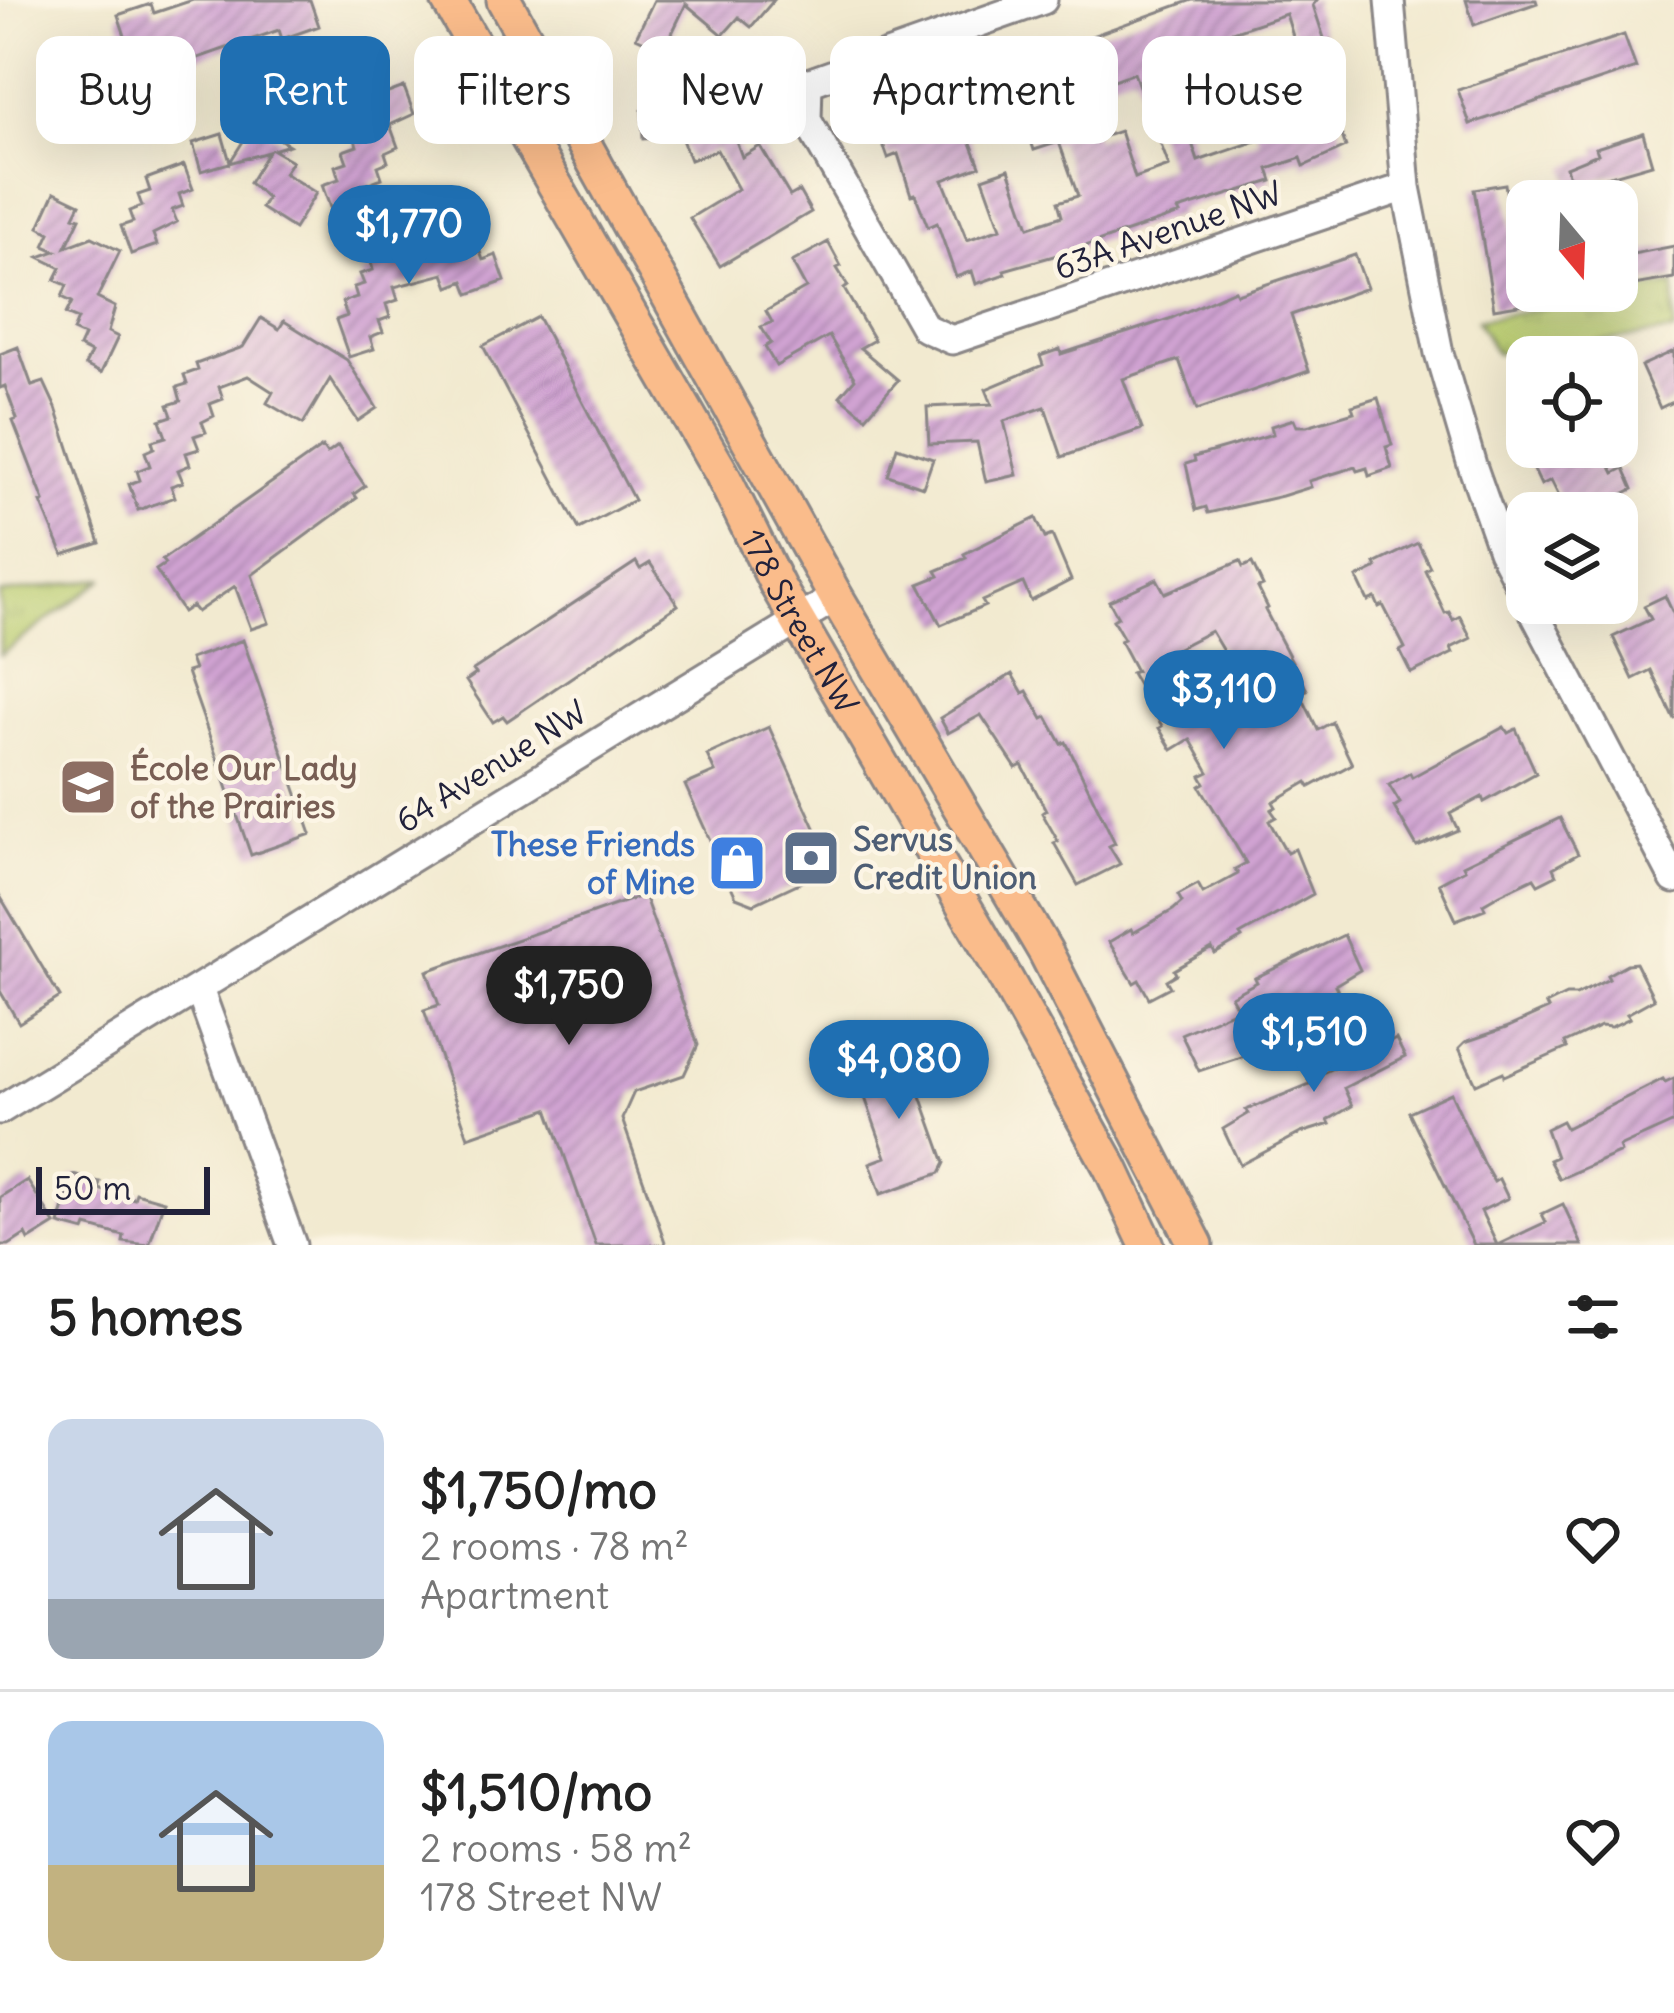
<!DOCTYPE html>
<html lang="en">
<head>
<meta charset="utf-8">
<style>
	:root { --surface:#fff; --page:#f2f2f2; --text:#222; --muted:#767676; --line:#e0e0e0; --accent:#1f6fb2 }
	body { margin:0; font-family:Delius,sans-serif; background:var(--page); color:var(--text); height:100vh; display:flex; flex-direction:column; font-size:45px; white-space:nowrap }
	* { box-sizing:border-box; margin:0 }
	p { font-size:39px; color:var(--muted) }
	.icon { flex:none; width:66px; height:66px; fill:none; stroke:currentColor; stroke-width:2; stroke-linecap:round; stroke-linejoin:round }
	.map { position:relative; height:1245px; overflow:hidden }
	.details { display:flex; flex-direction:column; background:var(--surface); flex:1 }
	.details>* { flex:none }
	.top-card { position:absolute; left:36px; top:36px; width:1602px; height:108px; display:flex; gap:24px }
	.needle { width:78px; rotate:161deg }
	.tools { position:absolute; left:1506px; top:180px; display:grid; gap:24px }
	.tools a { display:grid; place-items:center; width:132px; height:132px; border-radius:24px; background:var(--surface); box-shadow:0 12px 48px #0002; font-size:60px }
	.scale { position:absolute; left:36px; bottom:30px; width:174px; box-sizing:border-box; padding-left:12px; border:6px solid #22223b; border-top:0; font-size:33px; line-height:42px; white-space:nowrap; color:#22223b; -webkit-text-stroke:9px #fcf5e5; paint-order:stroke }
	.price { position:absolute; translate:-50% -102px; padding:0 27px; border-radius:42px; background:var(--accent); color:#fff; font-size:39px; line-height:78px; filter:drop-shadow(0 3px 6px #0008) }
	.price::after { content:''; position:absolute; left:50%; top:72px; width:36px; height:27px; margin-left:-18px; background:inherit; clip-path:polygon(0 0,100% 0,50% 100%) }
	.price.on { background:#222; color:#fff }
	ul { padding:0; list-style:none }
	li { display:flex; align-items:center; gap:36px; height:300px; padding:0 48px }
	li+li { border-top:3px solid var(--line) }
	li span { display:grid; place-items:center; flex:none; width:336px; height:240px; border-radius:24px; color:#555 }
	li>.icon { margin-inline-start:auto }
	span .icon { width:144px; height:144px; fill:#fffc; stroke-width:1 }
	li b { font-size:51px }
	h2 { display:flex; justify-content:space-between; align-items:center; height:144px; padding:0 48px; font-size:51px }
	.chip { padding:0 42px; border-radius:24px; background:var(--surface); box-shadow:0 12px 48px #0002; font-size:42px; line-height:108px }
	.chip.on { background:var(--accent); color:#fff }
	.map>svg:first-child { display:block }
	.park { fill:url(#park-tufts); stroke:#6e7856; stroke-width:3 }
	.building { fill:url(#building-hatch); fill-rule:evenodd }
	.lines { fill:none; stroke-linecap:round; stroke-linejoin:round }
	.minor-casing { stroke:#8a8686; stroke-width:33 }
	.major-casing { stroke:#8a8686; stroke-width:39 }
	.minor { stroke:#fff; stroke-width:27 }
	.major { stroke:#fabc8b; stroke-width:33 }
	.labels { text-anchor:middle; stroke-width:9; stroke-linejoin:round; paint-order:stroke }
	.street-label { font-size:33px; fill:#22223b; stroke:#fcf5e5 }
	.education-label { font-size:33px; font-weight:bold; fill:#785e54; stroke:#fcf5e5; text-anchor:start }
	.service-label { font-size:33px; font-weight:bold; fill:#4e5e75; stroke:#fcf5e5; text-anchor:start }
	.shop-label { font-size:33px; font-weight:bold; fill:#366cbe; stroke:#fcf5e5; text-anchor:end }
</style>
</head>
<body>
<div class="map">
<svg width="1674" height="1245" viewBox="0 0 1674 1245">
	<defs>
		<pattern id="park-tufts" width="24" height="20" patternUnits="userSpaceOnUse" patternTransform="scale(3)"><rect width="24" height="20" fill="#bbce72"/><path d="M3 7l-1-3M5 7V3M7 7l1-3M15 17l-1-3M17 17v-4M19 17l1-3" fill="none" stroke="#a0b164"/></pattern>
		<pattern id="building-hatch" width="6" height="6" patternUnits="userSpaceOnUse" patternTransform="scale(3)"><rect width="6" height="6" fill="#d0a3d2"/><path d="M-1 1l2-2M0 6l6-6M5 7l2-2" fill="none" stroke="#a884ac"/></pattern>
	</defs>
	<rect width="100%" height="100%" fill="#fcf5e5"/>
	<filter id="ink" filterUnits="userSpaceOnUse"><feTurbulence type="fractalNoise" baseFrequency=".00833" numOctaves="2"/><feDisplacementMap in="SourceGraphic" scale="24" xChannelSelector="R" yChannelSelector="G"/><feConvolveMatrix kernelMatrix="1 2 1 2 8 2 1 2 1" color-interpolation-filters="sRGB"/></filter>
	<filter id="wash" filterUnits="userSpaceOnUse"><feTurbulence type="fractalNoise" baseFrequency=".004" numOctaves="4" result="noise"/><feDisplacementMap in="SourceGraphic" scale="48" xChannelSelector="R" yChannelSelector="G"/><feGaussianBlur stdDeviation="2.7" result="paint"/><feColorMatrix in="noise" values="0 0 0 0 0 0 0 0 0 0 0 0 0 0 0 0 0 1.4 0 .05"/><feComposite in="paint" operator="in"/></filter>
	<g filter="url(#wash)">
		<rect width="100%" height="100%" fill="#f2ead0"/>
		<!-- park -->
		<path class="park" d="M1674,284V332L1496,354L1477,320Z
			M105,578L0,655V594Z"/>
		<g id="blocks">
			<!-- building -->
			<path class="building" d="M193,0H310L319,26L282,39L279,30L175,66L178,74L142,86L118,15L151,4L154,13Z
				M654,0H774L751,27L739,17L723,35L686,4L664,50L636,37Z
				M1192,0H1317L1313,5L1339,83L1311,94L1286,14L1223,35L1225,41L1196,51L1209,89L1178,101L1198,161L1259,140L1245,96L1268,88L1280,122L1331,104L1346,147L1304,166L1301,158L1268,169L1272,181L1178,210L1180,214L1068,252L1004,270L1005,274L976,284L972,271L956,277L937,223L928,227L915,194L911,195L898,154L888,158L873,115L914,98L918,109L955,95L950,82L978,72L980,76ZM1134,73L1169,166L1135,178L1120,131L1096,139L1080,92ZM1019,105L1034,150L1059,142L1078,196L1058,202L1062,216L1029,227L1009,169L983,178L1001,228L967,240L943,180L980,166L964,125Z
				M1466,0H1536L1537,3L1474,25Z
				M1624,35L1636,68L1470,124L1458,90Z
				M668,50L719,55L714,116L725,111L742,157L760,146L790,196L799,191L811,212L720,266L690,218L738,189L717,150L690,160L681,137L643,139L642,110L651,107L653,82L665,83Z
				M404,87L414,114L390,125L398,147L385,153L388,162L378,166L382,178L369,183L373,196L331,210L322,185L339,179L335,166L347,162L343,151L357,146L353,132L362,129L358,117L371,113L367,101Z
				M254,124L289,145L273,150L292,161L284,173L316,193L294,229L261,208L267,198L249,183L268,152L201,171L193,143L222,134L230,162Z
				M1643,133L1652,164L1572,187L1566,167L1598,154L1596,148Z
				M184,165L193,189L179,194L183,206L172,210L177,222L153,234L157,245L131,254L121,226L133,222L129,211L142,206L138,195L150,191L146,179Z
				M1505,184L1524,304L1494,309L1474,189Z
				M55,192L80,204L74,216L80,218L66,247L92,237L120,251L97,298L115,307L108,332L118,337L101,373L85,365L91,353L79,347L84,336L73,331L78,319L66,314L72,302L62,297L67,285L55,280L61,268L39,257L56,251L44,246L50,233L39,227Z
				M461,238L468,256L480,252L483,260L496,255L505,281L469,294L464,281L449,287L444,274L394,287L398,300L386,304L390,317L379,321L383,332L370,337L374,349L349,357L336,320L347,316L342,302L357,297L354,287L364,284L360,274L373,270L371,262L408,250L410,256Z
				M828,242L841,266L837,268L848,286L844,289L874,340L860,348L898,380L866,417L840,396L855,379L829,336L776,366L765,347L771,343L761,327L772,322L766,311L806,288L792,262Z
				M1674,246V278L1617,288V257Z
				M1355,255L1367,288L1291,315L1309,371L1197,410L1179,360L1123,379L1142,429L1062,457L1045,407L1004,421L1017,475L986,482L977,442L929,444L927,407L992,404L986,389L1043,365L1040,356L1060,349L1061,354L1169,319L1235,290L1237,294Z
				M538,317L634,500L579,529L483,346Z
				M261,318L279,329L284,321L347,360L377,408L358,421L330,379L303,424L267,403L273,392L248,376L219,387L223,399L210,404L214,416L202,422L206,432L194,436L199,449L186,453L190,465L178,470L183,482L171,486L175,497L138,510L129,484L140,480L137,471L150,466L145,452L154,448L152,441L166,437L160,420L172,416L168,405L181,401L177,387L187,384L184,375L198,370L196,364L243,347Z
				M18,347L32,386L44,382L56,408L100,543L63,555L41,502L44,501L13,421L17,419L5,386L0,388V354Z
				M1674,351V401L1660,408L1641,366Z
				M1378,398L1392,445L1386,447L1392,468L1369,476L1367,468L1357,471L1355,467L1309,481L1311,487L1282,496L1208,513L1206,507L1196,510L1186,464L1195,461L1194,457L1273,434L1271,426L1294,419L1297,426H1307L1354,412L1352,406Z
				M338,446L365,486L354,494L357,498L252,575L269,623L251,629L235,586L197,612L192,606L183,612L156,570L165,564L162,560L322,447L327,454Z
				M897,447L933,459L923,487L888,475Z
				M1548,447H1601L1614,473L1624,468L1633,489L1584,513H1567L1551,480L1541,485L1532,466L1553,456Z
				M1036,518L1045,538L1052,535L1071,580L1031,601L1023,583L982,601L985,606L941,625L919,584L939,576L936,571L966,558L964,554Z
				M1418,543L1430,567L1425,570L1445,613L1449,612L1453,620L1460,616L1471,638L1451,648L1453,653L1411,673L1400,651L1405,648L1383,605L1379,607L1375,598L1368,601L1357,578L1377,568L1375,564Z
				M1240,561L1243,567L1252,563L1263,586L1258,588L1268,608L1265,610L1307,690L1300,693L1318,730L1332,722L1352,764L1310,787L1307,782L1273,802L1276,807L1271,810L1276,817L1269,821L1287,853L1295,849L1313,894L1240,935L1242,938L1215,954L1212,948L1174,970L1176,974L1166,980L1170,987L1149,998L1139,980L1134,983L1109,942L1131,929L1133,933L1173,910L1182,902L1178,895L1198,884L1203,893L1238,874L1235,869L1246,863L1200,786L1205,783L1201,776L1209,772L1190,739L1172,750L1159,728L1162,726L1131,673L1136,671L1120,641L1124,639L1113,620L1118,617L1109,601L1157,579L1165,593ZM1211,631L1233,668L1198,689L1176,649Z
				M636,562L640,569L650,563L678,605L507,721L503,716L493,722L466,681L476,674L473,670Z
				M1665,596L1674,615V719L1651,670L1633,679L1613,637L1651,619L1644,606Z
				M243,640L311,834L251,855L187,672L194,670L190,659Z
				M1012,674L1023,693L1027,691L1043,719L1047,717L1062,744L1066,742L1115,843L1109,846L1120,864L1078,885L1054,843L1058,841L1042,813L1046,810L1022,765L1016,768L981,715L948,733L940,718Z
				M769,727L833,867L754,904L736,897L685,785L715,772L707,755Z
				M1504,727L1508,733L1516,729L1536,773L1484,802L1482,797L1450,814L1458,830L1417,847L1394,807L1400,803L1389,785L1410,773L1412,777Z
				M1560,818L1578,854L1553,868L1556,875L1538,884L1534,878L1500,894L1483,904L1485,909L1456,920L1439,883L1465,869L1463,865Z
				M644,895L698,1045L684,1075L634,1092L622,1119L666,1245H596L548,1109L468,1137L424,1010L439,1005L427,971Z
				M0,896L60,997L19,1023L0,991Z
				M1344,935L1360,970L1335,985L1337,989L1241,1039L1246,1051L1241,1057L1199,1071L1181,1034L1238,1009L1231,996L1257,982L1255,978Z
				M1636,963L1654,999L1627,1014L1630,1018L1611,1027L1601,1026L1565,1043L1567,1048L1504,1076L1503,1072L1476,1084L1459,1048L1465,1042L1506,1028L1548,1009L1546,1005L1566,995H1576L1609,979L1607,975L1627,964Z
				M1375,1016L1390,1042L1396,1039L1405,1057L1344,1088L1352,1106L1328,1120L1330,1124L1301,1133L1240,1165L1223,1129L1248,1114L1246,1110L1310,1084L1308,1080L1343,1063L1335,1045L1359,1031L1357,1025Z
				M898,1049L906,1054L945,1163L940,1173L881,1194L870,1163L886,1157L856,1072L862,1062Z
				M1674,1078V1122L1619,1147L1621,1152L1559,1179L1549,1160L1556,1157L1546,1129L1562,1121L1566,1128L1663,1079L1665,1082Z
				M1451,1093L1483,1163L1494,1182L1499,1179L1508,1198L1481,1211L1497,1245L1546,1222L1542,1214L1563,1204L1582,1245H1474L1409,1112Z
				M73,1175L100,1182L98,1189L134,1199L136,1193L164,1201L149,1245L123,1242L124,1236L87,1226L85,1231L59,1224Z
				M27,1180L55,1224L29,1240L26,1234L9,1245H0V1197Z"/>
		</g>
	</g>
	<g filter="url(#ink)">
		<use href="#blocks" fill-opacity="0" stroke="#8a8686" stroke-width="3"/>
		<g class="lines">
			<!-- minor casing -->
			<g class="minor-casing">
				<path id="minor" d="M1043,0L808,83L807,120L925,328L952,340L1406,187
					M1390,0L1406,187L1439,353L1472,465L1502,550L1527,599
					M1529,603L1674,879
					M199,989L292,1245
					M0,1110L836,597"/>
			</g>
			<!-- major casing -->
			<g class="major-casing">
				<g id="major">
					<path id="s1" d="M448,0L721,472L778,587L997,963L1111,1168L1147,1245"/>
					<path d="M504,0L836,597L1045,951L1196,1245"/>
				</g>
			</g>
			<!-- minor -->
			<use href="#minor" class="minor"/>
			<!-- major -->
			<use href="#major" class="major"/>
		</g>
	</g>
	<!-- icons -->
	<defs>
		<g id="school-square" transform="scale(3)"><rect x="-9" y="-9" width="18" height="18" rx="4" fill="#8d6e63" stroke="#fcf5e5"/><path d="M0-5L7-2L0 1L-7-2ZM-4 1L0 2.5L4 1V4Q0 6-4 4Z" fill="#fff"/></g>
		<g id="bank-square" transform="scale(3)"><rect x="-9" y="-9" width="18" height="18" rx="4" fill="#5c6f8a" stroke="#fcf5e5"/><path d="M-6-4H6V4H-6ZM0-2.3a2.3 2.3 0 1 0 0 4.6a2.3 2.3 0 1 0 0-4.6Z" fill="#fff"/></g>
		<g id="shop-square" transform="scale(3)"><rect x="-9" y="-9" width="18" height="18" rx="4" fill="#3f7fe0" stroke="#fcf5e5"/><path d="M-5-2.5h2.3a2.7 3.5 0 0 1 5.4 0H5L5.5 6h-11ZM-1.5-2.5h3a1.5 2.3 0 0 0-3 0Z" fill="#fff"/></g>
	</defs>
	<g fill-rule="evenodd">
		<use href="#school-square" x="88" y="787"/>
		<use href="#bank-square" x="811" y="858"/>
		<use href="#shop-square" x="737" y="863"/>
	</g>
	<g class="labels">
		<!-- street labels -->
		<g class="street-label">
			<text transform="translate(1168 230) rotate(-19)" y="12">63A Avenue NW</text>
			<text dy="12" stroke="none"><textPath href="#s1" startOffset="714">178 Street NW</textPath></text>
			<text transform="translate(491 766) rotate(-32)" y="12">64 Avenue NW</text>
		</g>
		<!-- education labels -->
		<g class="education-label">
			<text x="130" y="780">École Our Lady<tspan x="130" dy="38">of the Prairies</tspan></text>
		</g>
		<!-- service labels -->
		<g class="service-label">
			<text x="853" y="851">Servus<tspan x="853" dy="38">Credit Union</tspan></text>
		</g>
		<!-- shop labels -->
		<g class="shop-label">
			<text x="695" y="856">These Friends<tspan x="695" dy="38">of Mine</tspan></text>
		</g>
	</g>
</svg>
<div class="tools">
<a><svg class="needle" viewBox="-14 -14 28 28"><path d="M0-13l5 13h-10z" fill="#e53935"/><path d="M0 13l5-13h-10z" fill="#767676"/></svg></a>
<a><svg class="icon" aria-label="locate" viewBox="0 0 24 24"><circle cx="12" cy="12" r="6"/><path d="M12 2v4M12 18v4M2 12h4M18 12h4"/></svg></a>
<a><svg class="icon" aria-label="layers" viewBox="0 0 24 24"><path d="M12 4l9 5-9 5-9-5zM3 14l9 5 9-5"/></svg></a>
</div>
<div class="scale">50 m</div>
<b class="price" style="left:409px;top:287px">$1,770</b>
<b class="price" style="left:1224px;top:752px">$3,110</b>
<b class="price on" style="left:569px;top:1048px">$1,750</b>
<b class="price" style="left:1314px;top:1095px">$1,510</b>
<b class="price" style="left:899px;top:1122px">$4,080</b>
<div class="top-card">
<a class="chip">Buy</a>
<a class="chip on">Rent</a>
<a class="chip">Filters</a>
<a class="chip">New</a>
<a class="chip">Apartment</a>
<a class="chip">House</a>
</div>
</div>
<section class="details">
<h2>5 homes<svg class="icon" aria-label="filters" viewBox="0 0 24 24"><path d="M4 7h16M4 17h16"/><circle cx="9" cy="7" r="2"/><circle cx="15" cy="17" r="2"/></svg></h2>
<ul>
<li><span style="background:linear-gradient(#c9d6e8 75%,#9aa5b1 0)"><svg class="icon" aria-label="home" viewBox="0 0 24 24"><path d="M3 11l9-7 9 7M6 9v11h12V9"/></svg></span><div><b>$1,750/mo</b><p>2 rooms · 78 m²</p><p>Apartment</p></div><svg class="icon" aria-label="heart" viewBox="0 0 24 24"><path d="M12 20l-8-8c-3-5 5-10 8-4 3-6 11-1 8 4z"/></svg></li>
<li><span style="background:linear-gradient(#a9c7e8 60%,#c2b280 0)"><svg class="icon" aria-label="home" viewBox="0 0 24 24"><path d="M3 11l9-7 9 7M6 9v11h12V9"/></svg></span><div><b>$1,510/mo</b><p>2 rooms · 58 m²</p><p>178 Street NW</p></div><svg class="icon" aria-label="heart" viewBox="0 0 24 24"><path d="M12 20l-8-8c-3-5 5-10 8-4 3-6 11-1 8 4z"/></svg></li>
</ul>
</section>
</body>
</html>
